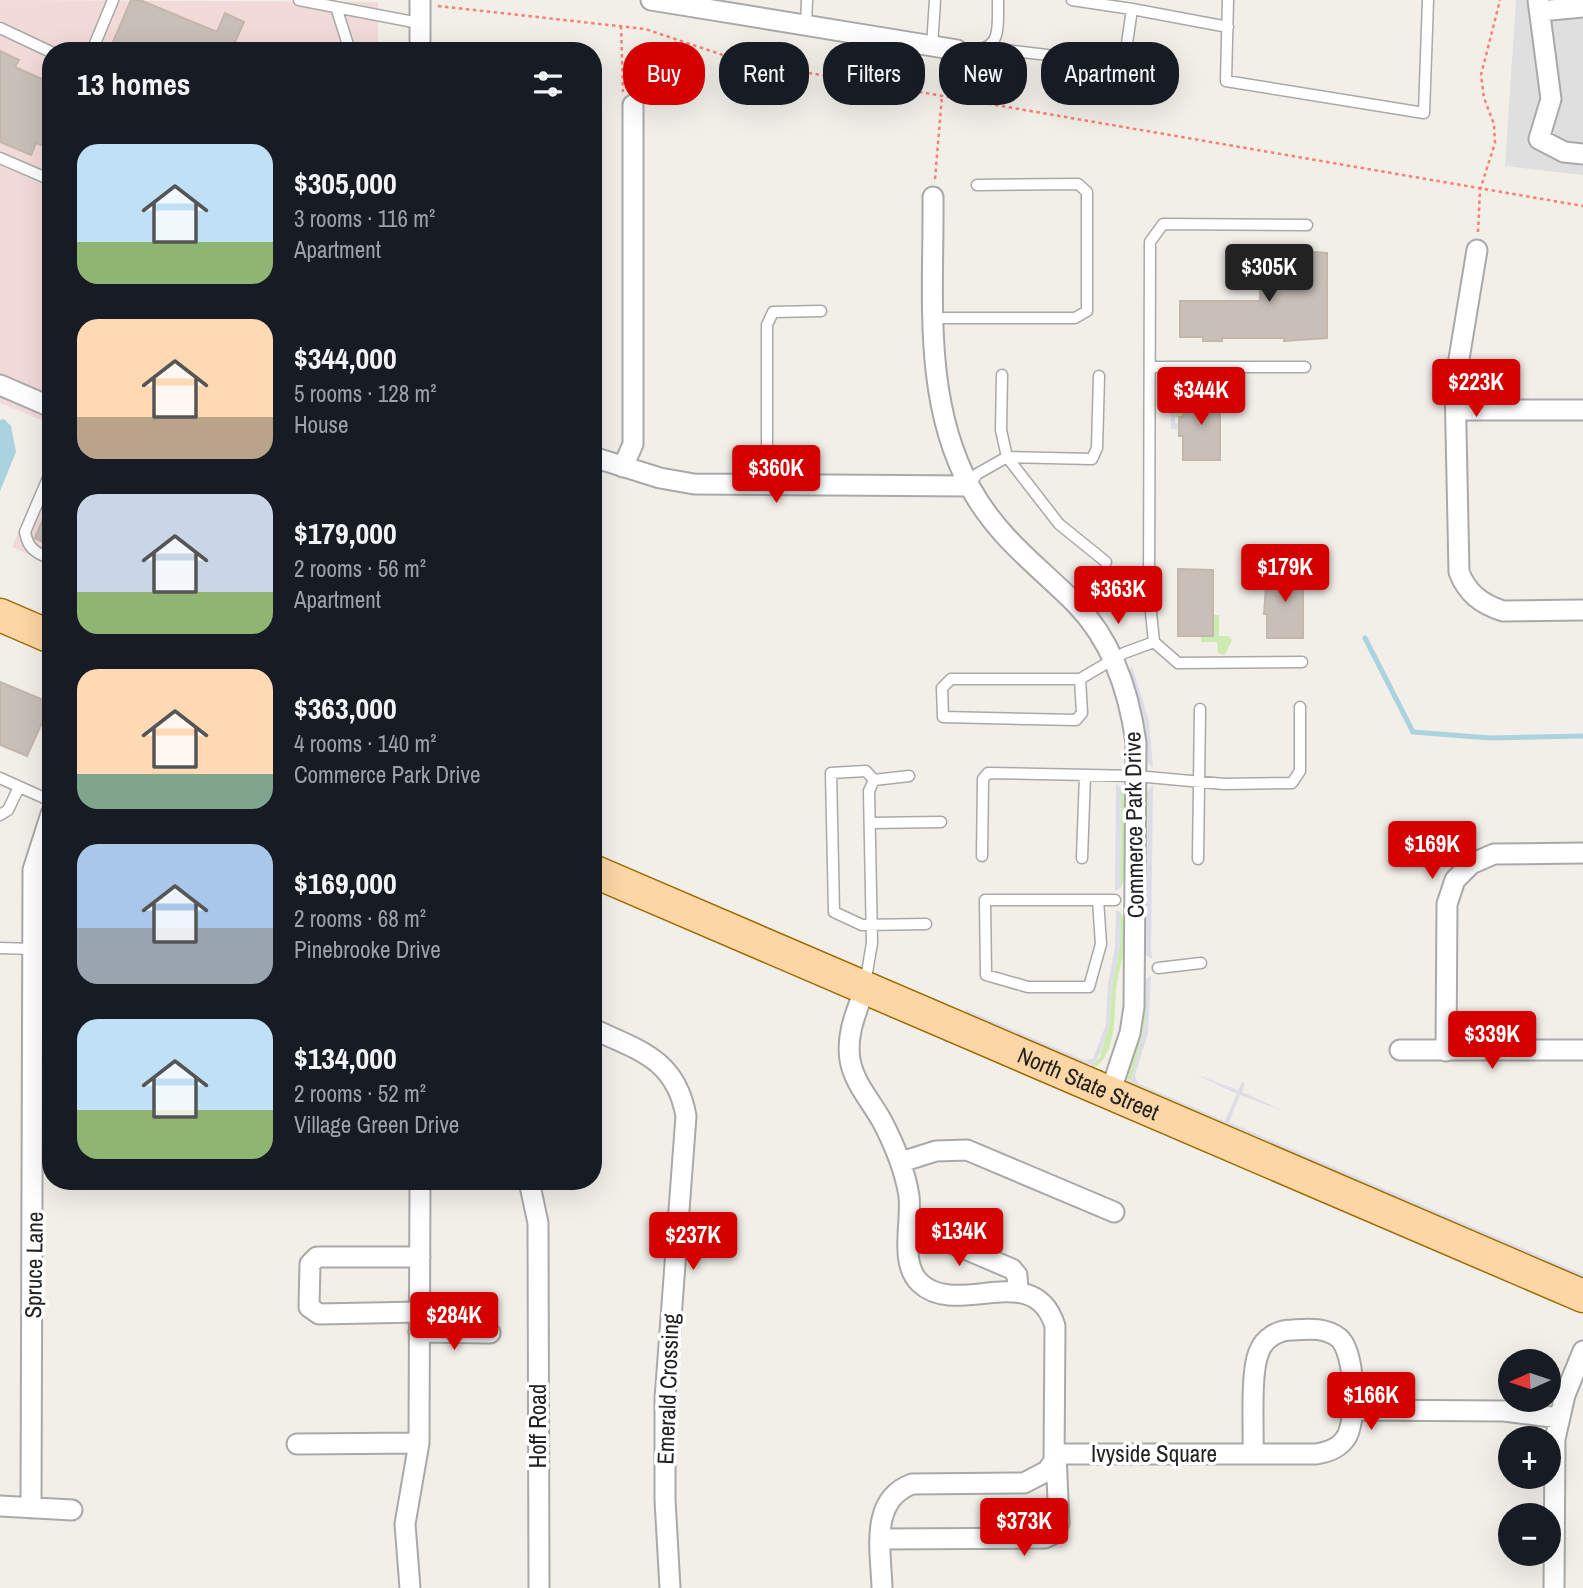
<!DOCTYPE html>
<html lang="en">
<head>
<meta charset="utf-8">
<style>
	:root { --surface:#171b24; --page:#242831; --text:#f1f3f6; --muted:#9ea1a6; --accent:#d40000 }
	body { margin:0; font-family:"Archivo Narrow",sans-serif; background:var(--page); color:var(--text); height:100vh; display:flex; flex-direction:column; font-size:26px; white-space:nowrap }
	* { box-sizing:border-box; margin:0 }
	p { font-size:23px; color:var(--muted) }
	.icon { flex:none; width:38px; height:38px; fill:none; stroke:currentColor; stroke-width:2; stroke-linecap:round; stroke-linejoin:round }
	.map { position:relative; flex:1; overflow:hidden }
	.drawer { position:absolute; left:42px; top:42px; width:560px; height:1148px; display:flex; flex-direction:column; background:var(--surface); border-radius:28px; box-shadow:0 7px 28px #0002 }
	.drawer>* { flex:none }
	.hud { position:absolute; left:623px; top:42px; width:665px; height:63px; display:flex; gap:14px }
	.needle { width:46px; rotate:267deg }
	.tools { position:absolute; left:1498px; top:1349px; display:grid; gap:14px }
	.tools a { display:grid; place-items:center; width:63px; height:63px; border-radius:50%; background:var(--surface); box-shadow:0 7px 28px #0002; font-size:35px }
	.price { position:absolute; translate:-50% -60px; padding:0 16px; border-radius:7px; background:var(--accent); color:#fff; font-size:23px; line-height:46px; filter:drop-shadow(0 2px 4px #0008) }
	.price::after { content:''; position:absolute; left:50%; top:42px; width:21px; height:16px; margin-left:-10px; background:inherit; clip-path:polygon(0 0,100% 0,50% 100%) }
	.price.current { background:#222; color:#fff }
	ul { padding:0; list-style:none }
	li { display:flex; align-items:center; gap:21px; height:175px; padding:0 35px }
	li span { display:grid; place-items:center; flex:none; width:196px; height:140px; border-radius:21px; color:#555 }
	li>.icon { margin-inline-start:auto }
	span .icon { width:84px; height:84px; fill:#fffc; stroke-width:1 }
	li b { font-size:30px }
	h2 { display:flex; justify-content:space-between; align-items:center; height:84px; padding:0 35px; font-size:30px }
	.pill { padding:0 24px; border-radius:28px; background:var(--surface); box-shadow:0 7px 28px #0002; font-size:24px; line-height:63px }
	.pill.current { background:var(--accent); color:#fff }
	.map>svg:first-child { display:block }
	.residential { fill:#e0dfdf }
	.commercial { fill:#f2dad9 }
	.grass { fill:#cdebb0 }
	.plaza { fill:#dddde8 }
	.water { fill:#aad3df }
	.lines { fill:none; stroke-linecap:round; stroke-linejoin:round }
	.stream { stroke:#aad3df; stroke-width:5 }
	.building { fill:#c7bfb8; stroke:#c4b6ab; stroke-width:2 }
	.lane-casing { stroke:#a9a9a9; stroke-width:13 }
	.street-casing { stroke:#a9a9a9; stroke-width:23 }
	.primary-casing { stroke:#a06b00; stroke-width:35 }
	.path { stroke:#fa8072; stroke-width:2.5; stroke-dasharray:3.5 3.5; stroke-linecap:butt }
	.lane { stroke:#fff; stroke-width:10 }
	.street { stroke:#fff; stroke-width:19 }
	.primary { stroke:#fcd6a4; stroke-width:32 }
	.labels { text-anchor:middle; stroke-width:7; stroke-linejoin:round; paint-order:stroke }
	.street-label { font-size:23px; fill:#222; stroke:#fff }
</style>
</head>
<body>
<div class="map">
<svg width="1583" height="1588" viewBox="0 0 1583 1588">
	<rect width="100%" height="100%" fill="#f2efe9"/>
	<!-- residential -->
	<path class="residential" d="M1516,0H1583V175L1505,166Z"/>
	<!-- commercial -->
	<path class="commercial" d="M0,0L378,2V51H51V424L0,403Z
		M51,454V565L12,547Z"/>
	<!-- grass -->
	<path class="grass" d="M1162,372L1176,373L1177,388L1230,387L1231,375L1237,374L1239,390L1225,393V404H1220L1219,393H1184L1183,417H1175V382L1158,381V375Z
		M1213,615H1219V636H1228L1232,640L1225,655L1218,653L1217,642H1201V636H1213Z
		M1129,670L1145,721L1148,764L1129,674Z
		M1121,788L1124,794C1124,813 1130,876 1120,888Z
		M1148,790V796L1146,955L1143,948L1145,797Z
		M1120,912C1133,929 1120,963 1117,983C1113,1009 1119,1048 1096,1067L1094,1063L1100,1057L1109,1025L1112,985L1120,945Z
		M1146,979V1018L1132,1079L1127,1080L1141,1026Z
		M1133,1083L1583,1278V1281L1130,1086Z"/>
	<!-- plaza -->
	<path class="plaza" d="M1171,382H1175V423L1179,424V429H1171Z
		M1132,666L1149,721L1153,767L1148,764L1145,721L1129,670Z
		M1116,783L1121,788L1120,888L1115,891Z
		M1153,785L1151,948L1152,959L1146,955L1148,790Z
		M1116,910L1120,912V945L1112,985L1109,1025L1101,1052L1094,1063L1096,1067L1092,1068L1091,1064H1082L965,1013V1009L1084,1060L1093,1059L1106,1024L1108,984L1115,948Z
		M1151,976L1148,1033L1135,1075L1138,1083L1225,1121L1237,1094L1195,1074L1238,1090L1242,1082L1245,1083L1242,1092L1284,1111L1240,1095L1229,1122L1583,1274V1278L1133,1083L1130,1086L1127,1080L1132,1079L1146,1018V979Z"/>
	<!-- water -->
	<path class="water" d="M4,419L11,426L16,452L0,491V420Z"/>
	<g class="lines">
		<!-- stream -->
		<path class="stream" d="M1365,638L1413,732L1490,738L1583,736"/>
	</g>
	<!-- building -->
	<path class="building" d="M131,0H140L217,32L225,13L244,22L231,51H109Z
		M0,51L19,60L15,67L51,83V149L36,143L31,155L0,142Z
		M1285,250L1327,253V338L1284,341V338H1222V341H1203V337H1180V301H1260L1261,253H1285Z
		M1184,393H1220V460H1183V436H1179V417H1183Z
		M51,500V546L35,538Z
		M1178,569L1213,570V636H1178Z
		M1267,571H1303V638H1267V614H1264Z
		M0,682L51,703L27,756L0,745Z"/>
	<g class="lines">
		<!-- lane casing -->
		<g class="lane-casing">
			<path id="lane" d="M299,0L419,23
				M1228,0L1226,81L1424,113L1428,0
				M336,7L350,51
				M1132,9L1228,27
				M806,25L807,0
				M0,28L51,52
				M932,46L935,0
				M989,48L1124,64L1132,9L1072,0
				M957,50C1001,54 998,36 998,0
				M92,51L113,0
				M0,158L51,180
				M934,318H1075L1087,311V192L1078,184L977,185
				M1150,367H1305
				M1007,457L1092,459L1097,448L1099,376
				M1007,457L1059,524L1106,562
				M51,471L25,532C28,549 36,553 51,559
				M767,485V325L773,312L821,311
				M970,485L977,474L1007,457L1001,430L1002,375
				M1154,642L1178,663L1302,662
				M1080,679L1082,713L1076,720L943,717L942,688L951,679H1080L1124,653L1154,642L1149,593L1150,242L1163,224L1307,225
				M0,778L51,801
				M874,780L866,771L831,773L834,912L862,925L926,924
				M0,815L8,810L19,787
				M870,823L941,822
				M982,856L983,779L988,773L1136,776L1224,784L1292,783L1300,771V707
				M1082,858L1085,775
				M1198,859L1200,709
				M1098,900L1101,944L1089,987H1028L986,975L985,900H1115
				M0,948L33,949
				M1158,968L1201,963
				M865,984L872,943L869,791L874,780L909,776"/>
		</g>
		<!-- street casing -->
		<g class="street-casing">
			<path id="street" d="M420,0V51
				M651,0L957,50
				M1538,0L1551,99L1539,139L1564,152L1583,154
				M1540,11L1583,7
				M933,197C934,294 922,399 970,487C998,538 1037,565 1076,604C1113,642 1129,691 1136,743L1134,1007L1130,1033L1110,1093
				M1477,250L1455,383L1459,572C1467,593 1481,604 1503,611L1583,610
				M0,385L51,407
				M1456,410H1583
				M593,457L660,478L694,484L969,486
				M623,467L633,444V105
				M865,988C856,1013 846,1034 850,1060C854,1083 871,1101 882,1121C894,1144 905,1170 909,1196C912,1223 899,1263 920,1283C958,1319 1034,1258 1055,1326L1054,1461L1047,1471L1024,1483L912,1484C869,1500 881,1551 882,1588
				M593,1029C641,1051 676,1060 686,1116L665,1399V1500L670,1588
				M1400,1050H1583
				M1446,1051L1447,904L1455,880L1471,864L1494,854L1583,853
				M901,1162L936,1151L967,1150L1114,1212
				M529,1181L538,1223L539,1588
				M909,1237H937L1012,1269L1017,1275L1018,1292
				M419,1312L319,1314L309,1307L310,1264L317,1257H420
				M419,1332L490,1333
				M1352,1410L1504,1411L1559,1418
				M297,1444L419,1443
				M0,1506L72,1510
				M31,1508L33,870L51,814
				M881,1539L1045,1538L1055,1533L1059,1523L1056,1454H1316C1329,1452 1340,1448 1347,1436C1357,1417 1355,1352 1339,1338C1325,1327 1308,1329 1292,1330C1278,1330 1264,1338 1259,1352C1250,1372 1254,1429 1253,1454
				M410,1588L405,1524L419,1443L420,1181
				M1554,1588L1555,1439L1565,1395L1583,1351"/>
		</g>
		<!-- primary casing -->
		<g class="primary-casing">
			<g id="primary">
				<path d="M0,615L51,637"/>
				<path id="s1" d="M593,871L1583,1296"/>
			</g>
		</g>
		<!-- path -->
		<path class="path" d="M438,6L645,29L726,56L792,70L1583,206
			M621,26L623,92
			M935,179L942,96
			M1478,232L1480,190L1495,143L1494,124L1484,98L1481,75L1500,0
			M48,601L51,595"/>
		<!-- lane -->
		<use href="#lane" class="lane"/>
		<!-- street -->
		<use href="#street" class="street"/>
		<!-- primary -->
		<use href="#primary" class="primary"/>
	</g>
	<g class="labels">
		<!-- street labels -->
		<g class="street-label">
			<text transform="translate(1134 825) rotate(-91)" y="8">Commerce Park Drive</text>
			<text dy="8" stroke="none"><textPath href="#s1" startOffset="539">North State Street</textPath></text>
			<text transform="translate(34 1265) rotate(-89)" y="8">Spruce Lane</text>
			<text transform="translate(668 1389) rotate(-88)" y="8">Emerald Crossing</text>
			<text transform="translate(538 1426) rotate(-90)" y="8">Hoff Road</text>
			<text x="1154" y="1462">Ivyside Square</text>
		</g>
	</g>
</svg>
<div class="tools">
<a><svg class="needle" viewBox="-14 -14 28 28"><path d="M0-13l5 13h-10z" fill="#e53935"/><path d="M0 13l5-13h-10z" fill="#9ea1a6"/></svg></a>
<a>+</a>
<a>−</a>
</div>
<b class="price current" style="left:1269px;top:304px">$305K</b>
<b class="price" style="left:1476px;top:419px">$223K</b>
<b class="price" style="left:1201px;top:427px">$344K</b>
<b class="price" style="left:776px;top:505px">$360K</b>
<b class="price" style="left:1285px;top:604px">$179K</b>
<b class="price" style="left:1118px;top:626px">$363K</b>
<b class="price" style="left:1432px;top:881px">$169K</b>
<b class="price" style="left:1492px;top:1071px">$339K</b>
<b class="price" style="left:959px;top:1268px">$134K</b>
<b class="price" style="left:693px;top:1272px">$237K</b>
<b class="price" style="left:454px;top:1352px">$284K</b>
<b class="price" style="left:1371px;top:1432px">$166K</b>
<b class="price" style="left:1024px;top:1558px">$373K</b>
<div class="hud">
<a class="pill current">Buy</a>
<a class="pill">Rent</a>
<a class="pill">Filters</a>
<a class="pill">New</a>
<a class="pill">Apartment</a>
</div>
<section class="drawer">
<h2>13 homes<svg class="icon" aria-label="filters" viewBox="0 0 24 24"><path d="M4 7h16M4 17h16"/><circle cx="9" cy="7" r="2"/><circle cx="15" cy="17" r="2"/></svg></h2>
<ul>
<li><span style="background:linear-gradient(#bfe0f5 70%,#8fb573 0)"><svg class="icon" aria-label="home" viewBox="0 0 24 24"><path d="M3 11l9-7 9 7M6 9v11h12V9"/></svg></span><div><b>$305,000</b><p>3 rooms · 116 m²</p><p>Apartment</p></div></li>
<li><span style="background:linear-gradient(#ffd9b3 70%,#b9a48a 0)"><svg class="icon" aria-label="home" viewBox="0 0 24 24"><path d="M3 11l9-7 9 7M6 9v11h12V9"/></svg></span><div><b>$344,000</b><p>5 rooms · 128 m²</p><p>House</p></div></li>
<li><span style="background:linear-gradient(#c9d6e8 70%,#8fb573 0)"><svg class="icon" aria-label="home" viewBox="0 0 24 24"><path d="M3 11l9-7 9 7M6 9v11h12V9"/></svg></span><div><b>$179,000</b><p>2 rooms · 56 m²</p><p>Apartment</p></div></li>
<li><span style="background:linear-gradient(#ffd9b3 75%,#7fa58c 0)"><svg class="icon" aria-label="home" viewBox="0 0 24 24"><path d="M3 11l9-7 9 7M6 9v11h12V9"/></svg></span><div><b>$363,000</b><p>4 rooms · 140 m²</p><p>Commerce Park Drive</p></div></li>
<li><span style="background:linear-gradient(#a9c7e8 60%,#9aa5b1 0)"><svg class="icon" aria-label="home" viewBox="0 0 24 24"><path d="M3 11l9-7 9 7M6 9v11h12V9"/></svg></span><div><b>$169,000</b><p>2 rooms · 68 m²</p><p>Pinebrooke Drive</p></div></li>
<li><span style="background:linear-gradient(#bfe0f5 65%,#8fb573 0)"><svg class="icon" aria-label="home" viewBox="0 0 24 24"><path d="M3 11l9-7 9 7M6 9v11h12V9"/></svg></span><div><b>$134,000</b><p>2 rooms · 52 m²</p><p>Village Green Drive</p></div></li>
</ul>
</section>
</div>
</body>
</html>
